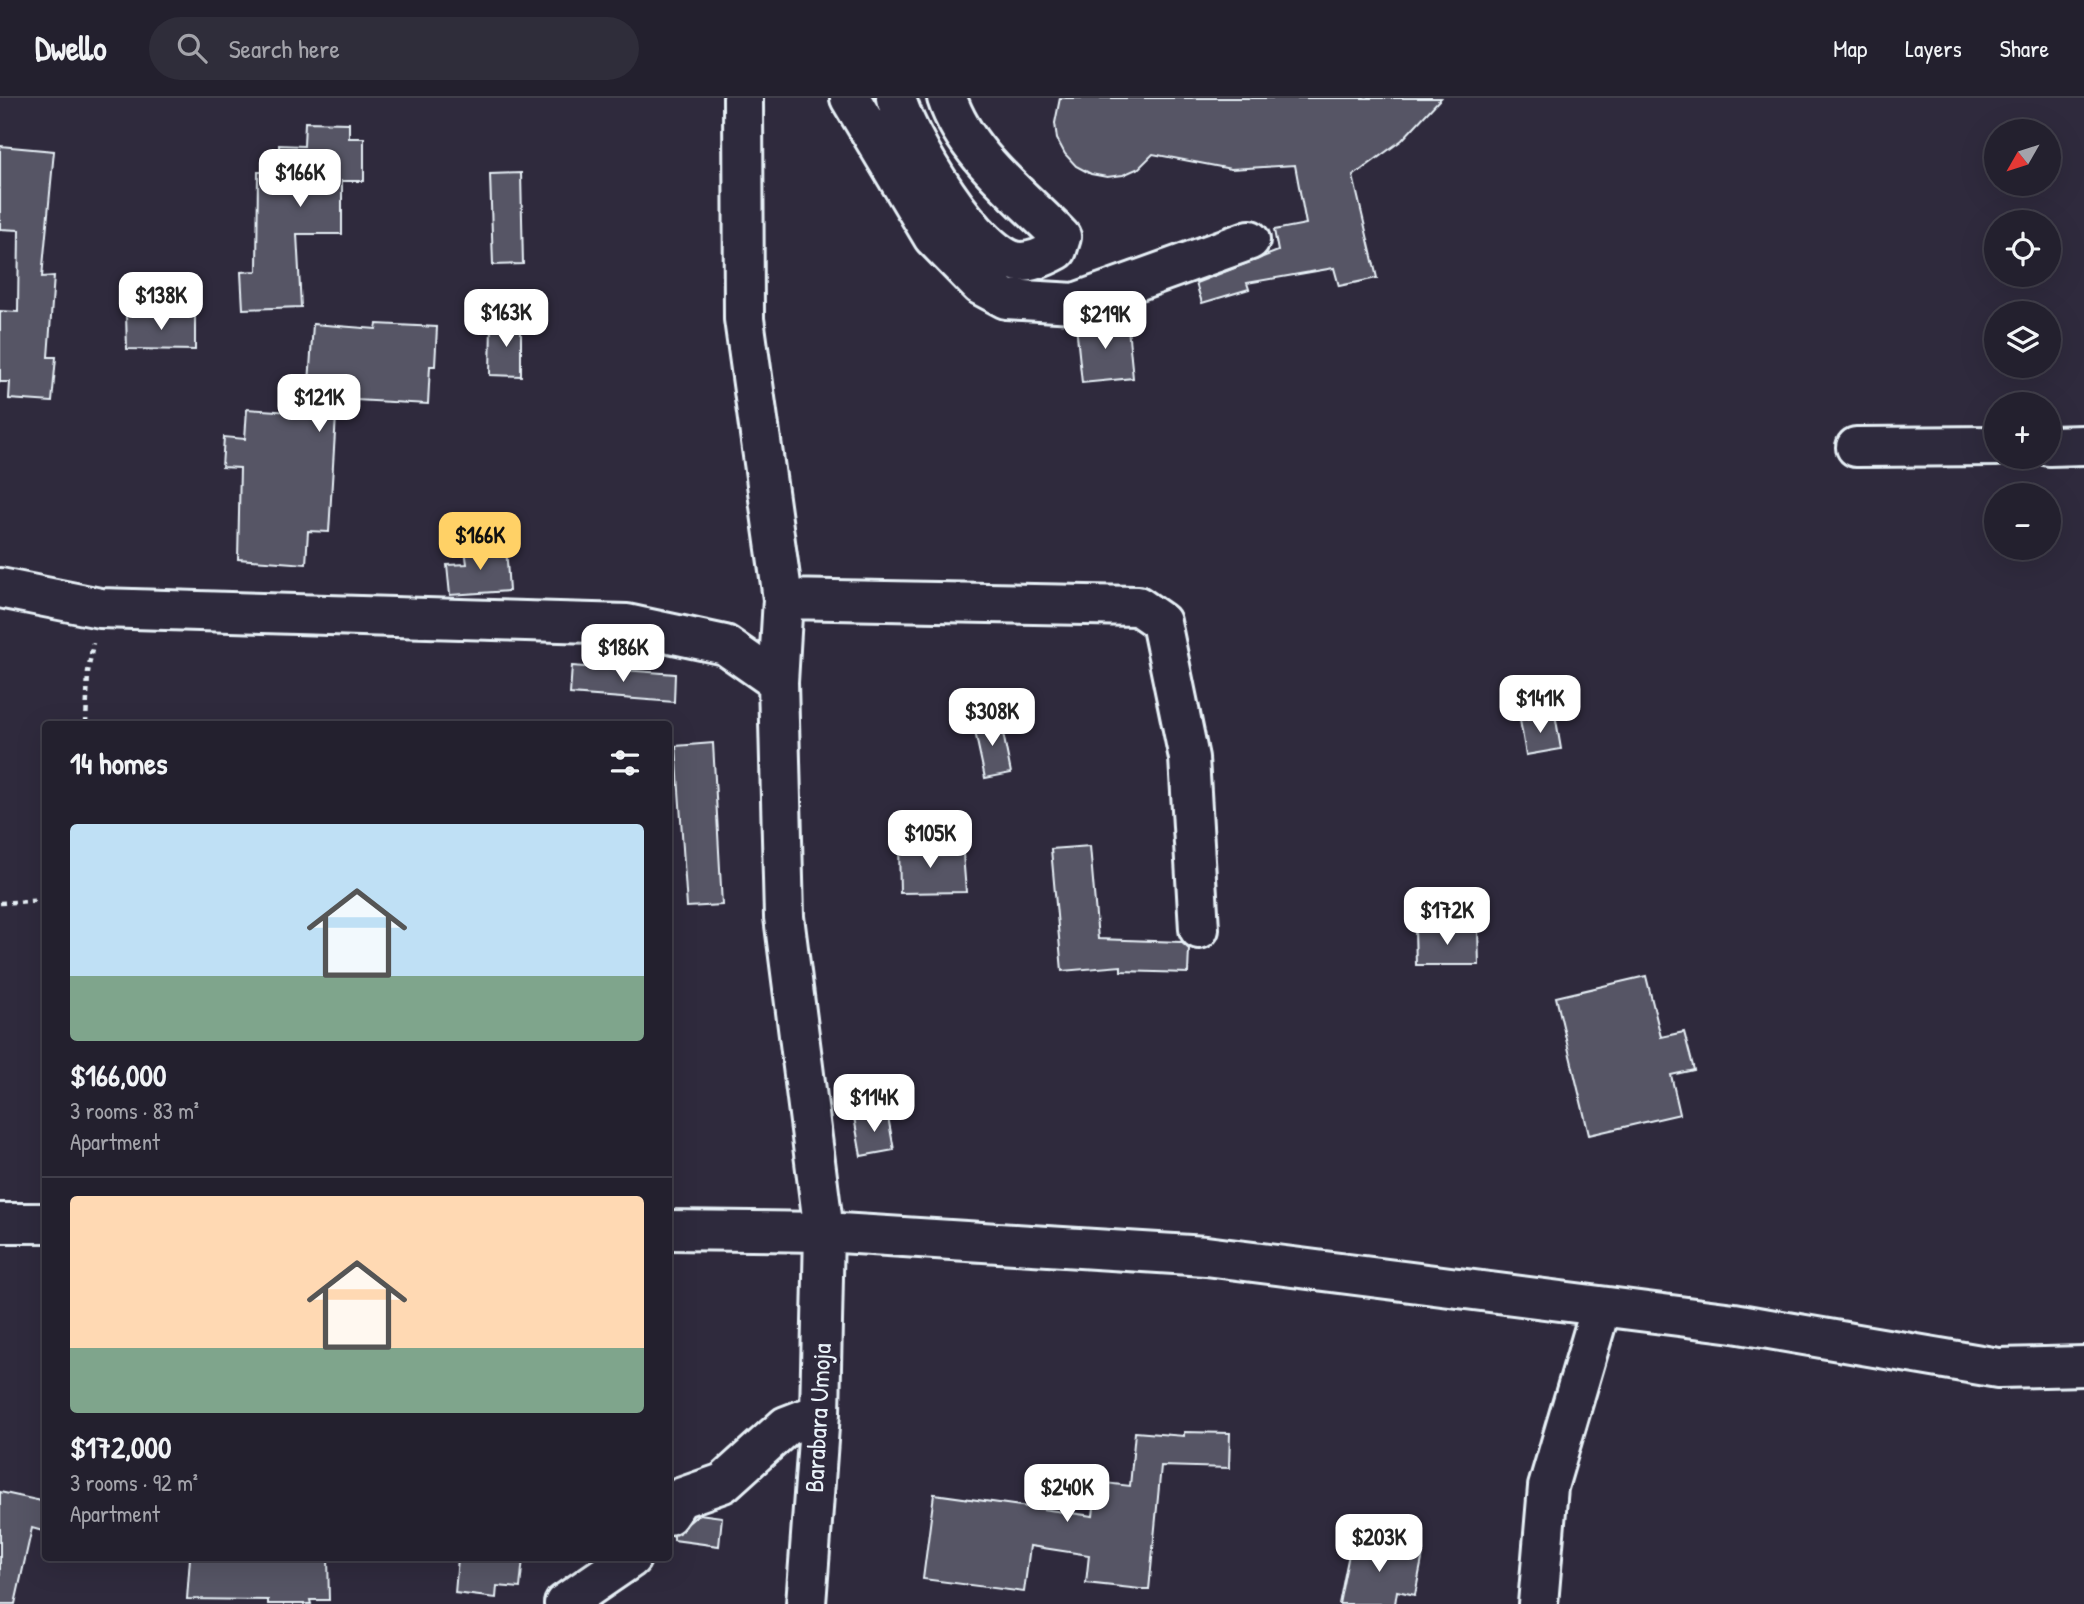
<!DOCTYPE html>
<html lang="en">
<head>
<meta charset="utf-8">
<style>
	:root { --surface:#23202e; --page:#2f2d3a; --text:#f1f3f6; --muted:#a3a3aa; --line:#403e4a; --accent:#ffd166 }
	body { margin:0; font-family:"Patrick Hand",sans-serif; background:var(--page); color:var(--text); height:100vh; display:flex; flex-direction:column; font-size:26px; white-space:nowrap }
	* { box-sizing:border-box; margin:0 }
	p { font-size:23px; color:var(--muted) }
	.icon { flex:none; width:38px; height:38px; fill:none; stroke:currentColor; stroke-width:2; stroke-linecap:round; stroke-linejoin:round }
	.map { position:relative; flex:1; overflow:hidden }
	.panel { position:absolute; left:42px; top:623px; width:630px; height:840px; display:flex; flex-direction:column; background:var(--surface); border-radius:7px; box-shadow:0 7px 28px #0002,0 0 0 2px var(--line) }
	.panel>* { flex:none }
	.needle { width:46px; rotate:231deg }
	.controls { position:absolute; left:1984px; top:21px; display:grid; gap:14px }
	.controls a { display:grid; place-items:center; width:77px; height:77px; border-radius:50%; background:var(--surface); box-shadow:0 7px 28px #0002,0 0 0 2px var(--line); font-size:35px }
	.price { position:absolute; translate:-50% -60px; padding:0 16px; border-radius:14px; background:#fff; color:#222; font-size:23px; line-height:46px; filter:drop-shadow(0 2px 4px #0008) }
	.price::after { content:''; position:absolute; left:50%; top:42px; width:21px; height:16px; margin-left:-10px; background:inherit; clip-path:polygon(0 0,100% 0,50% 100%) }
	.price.on { background:var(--accent); color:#111 }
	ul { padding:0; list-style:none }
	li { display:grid; align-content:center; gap:14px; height:371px; padding:0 28px }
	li+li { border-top:2px solid var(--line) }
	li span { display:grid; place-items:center; height:217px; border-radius:7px; color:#555 }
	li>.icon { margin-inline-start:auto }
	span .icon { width:126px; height:126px; fill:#fffc; stroke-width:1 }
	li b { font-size:30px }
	h2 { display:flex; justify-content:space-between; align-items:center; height:84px; padding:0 28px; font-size:30px }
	header { display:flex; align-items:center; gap:42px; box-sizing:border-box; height:98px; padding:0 35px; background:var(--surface); border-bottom:2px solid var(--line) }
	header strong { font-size:33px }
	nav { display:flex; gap:38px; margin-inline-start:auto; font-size:24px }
	.search { width:490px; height:63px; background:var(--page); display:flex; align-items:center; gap:18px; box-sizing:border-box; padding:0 24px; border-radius:38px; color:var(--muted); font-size:26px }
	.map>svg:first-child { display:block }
	.building { fill:#575565; stroke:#e8f1f8; stroke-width:2 }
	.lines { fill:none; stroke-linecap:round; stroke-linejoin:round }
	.minor-casing { stroke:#e8f1f8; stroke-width:44 }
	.path { stroke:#e8f1f8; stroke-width:4.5; stroke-dasharray:5 5; stroke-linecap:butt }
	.minor { stroke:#2f2a3d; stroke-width:38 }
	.labels { text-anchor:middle; stroke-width:7; stroke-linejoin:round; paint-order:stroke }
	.street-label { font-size:26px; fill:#e8f1f8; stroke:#2f2a3d }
</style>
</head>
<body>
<header>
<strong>Dwello</strong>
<div class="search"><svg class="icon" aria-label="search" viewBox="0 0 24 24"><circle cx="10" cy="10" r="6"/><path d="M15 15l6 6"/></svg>Search here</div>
<nav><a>Map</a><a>Layers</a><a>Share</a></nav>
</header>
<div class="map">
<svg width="2084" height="1506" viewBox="0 0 2084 1506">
	<rect width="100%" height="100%" fill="#2f2a3d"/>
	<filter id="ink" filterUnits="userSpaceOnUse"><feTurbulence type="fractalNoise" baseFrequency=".0143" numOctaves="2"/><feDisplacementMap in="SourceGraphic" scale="14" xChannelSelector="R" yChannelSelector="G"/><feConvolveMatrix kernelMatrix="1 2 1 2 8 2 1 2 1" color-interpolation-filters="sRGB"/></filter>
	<g filter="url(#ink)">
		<!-- building -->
		<path class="building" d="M1060,0H1441L1402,42L1353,78L1377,180L1339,188L1334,170L1247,185L1249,191L1202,205L1196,185L1278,153L1274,132L1306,126L1295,67L1231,71L1153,56L1139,70L1123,77L1107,79L1091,76L1076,68L1065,56L1057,41L1055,25Z
			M305,24L349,25V40H364V83H342V136H297L301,209L243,211L241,174L257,173L258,74H279V47L304,48Z
			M0,48L54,53L42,179L54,178L48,259H56L52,304L9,301L10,284H0V213L18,214L19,132L0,131Z
			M521,75L523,166L493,167L490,76Z
			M126,216H195V252L127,251Z
			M1127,220L1133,280L1082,285L1076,227Z
			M491,225H521V278L490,277Z
			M313,226L376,231L377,226L437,229L435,268H430L428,306L337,301L329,434L308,433L306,466L238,461L240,370L222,369L224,339L245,341L247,311L307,315Z
			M506,448L509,493L450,497L447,467L467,466L465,451Z
			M572,568L675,576L674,604L570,596Z
			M1555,616L1561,651L1526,657L1520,622Z
			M1000,620L1011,675L985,680L973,624Z
			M713,645L722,807L687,809L676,648Z
			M934,745V758L963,756L966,794L900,795L899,746Z
			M1090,748L1098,841L1181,844L1189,851L1188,875L1121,873V868L1062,873L1051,751Z
			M1478,831L1479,867H1416L1415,832Z
			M1646,878L1661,939L1684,934L1694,972L1671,977L1680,1016L1589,1037L1556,899Z
			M887,1013L894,1052L861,1058L854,1019Z
			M1135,1334L1184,1338V1334L1230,1335L1229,1370L1161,1368L1149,1492L1086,1485L1089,1457L1030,1448L1024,1494L923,1481L934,1396L1093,1418L1097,1384L1130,1388Z
			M0,1394L46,1404V1434L32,1430L15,1506H0Z
			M699,1416L722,1419L719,1448L674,1442V1437Z
			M1352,1441L1423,1456L1415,1497L1397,1493L1395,1506H1339Z
			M190,1460H328L329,1502H310L311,1506H268V1502L187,1501Z
			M458,1460H523L520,1490L497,1488L496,1500L455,1495Z"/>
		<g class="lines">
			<!-- minor casing -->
			<g class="minor-casing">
				<path id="minor" d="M743,0L744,221L783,501L778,584L784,819L824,1134L820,1315L806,1506
					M850,0L933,139L980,187L1006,201L1075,205L1250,142
					M896,0C906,38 978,163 1021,164C1033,164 1046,158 1057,152L1061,139C1021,98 965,56 947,0
					M2049,348L2084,347
					M1856,349L1997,348
					M0,490L100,510L627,526L725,547L778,584
					M783,501L1138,508L1161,524L1189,660L1199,831
					M0,1125H46
					M668,1132L824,1134L1206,1158L1734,1225L1998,1270L2084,1268
					M668,1417L680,1400L723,1385L786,1328L820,1315
					M564,1506L631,1460
					M1538,1506L1548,1389L1601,1209"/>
			</g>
			<!-- path -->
			<path class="path" d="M86,626L88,574L93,545
				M0,805L46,802"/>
			<!-- minor -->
			<use href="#minor" class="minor"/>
		</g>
	</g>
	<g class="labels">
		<!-- street labels -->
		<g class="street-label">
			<text transform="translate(818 1320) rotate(-87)" y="9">Barabara Umoja</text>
		</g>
	</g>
</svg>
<div class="controls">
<a><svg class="needle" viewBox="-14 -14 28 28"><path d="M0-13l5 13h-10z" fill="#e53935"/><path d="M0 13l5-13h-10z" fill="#a3a3aa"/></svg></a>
<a><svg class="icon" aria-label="locate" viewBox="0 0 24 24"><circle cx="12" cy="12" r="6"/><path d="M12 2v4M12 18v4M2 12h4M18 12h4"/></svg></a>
<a><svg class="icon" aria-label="layers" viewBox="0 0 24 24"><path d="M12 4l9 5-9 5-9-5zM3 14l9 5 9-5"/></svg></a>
<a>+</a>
<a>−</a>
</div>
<b class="price" style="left:300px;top:111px">$166K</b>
<b class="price" style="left:161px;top:234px">$138K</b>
<b class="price" style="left:506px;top:251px">$163K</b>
<b class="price" style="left:1105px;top:253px">$219K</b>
<b class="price" style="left:319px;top:336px">$121K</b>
<b class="price on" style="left:480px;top:474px">$166K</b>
<b class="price" style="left:623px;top:586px">$186K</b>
<b class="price" style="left:1540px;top:637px">$141K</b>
<b class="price" style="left:992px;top:650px">$308K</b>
<b class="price" style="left:930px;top:772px">$105K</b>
<b class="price" style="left:1447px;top:849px">$172K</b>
<b class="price" style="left:874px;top:1036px">$114K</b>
<b class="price" style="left:1067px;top:1426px">$240K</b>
<b class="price" style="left:1379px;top:1476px">$203K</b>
<section class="panel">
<h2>14 homes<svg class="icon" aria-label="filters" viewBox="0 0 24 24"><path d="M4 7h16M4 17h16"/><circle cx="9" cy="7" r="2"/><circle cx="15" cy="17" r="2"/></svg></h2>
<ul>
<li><span style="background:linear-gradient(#bfe0f5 70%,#7fa58c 0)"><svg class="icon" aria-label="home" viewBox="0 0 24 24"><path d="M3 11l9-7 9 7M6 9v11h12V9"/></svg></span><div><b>$166,000</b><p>3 rooms · 83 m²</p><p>Apartment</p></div></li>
<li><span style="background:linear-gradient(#ffd9b3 70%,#7fa58c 0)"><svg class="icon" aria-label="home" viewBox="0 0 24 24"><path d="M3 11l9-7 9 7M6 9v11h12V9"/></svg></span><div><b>$172,000</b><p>3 rooms · 92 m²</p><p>Apartment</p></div></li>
</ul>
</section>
</div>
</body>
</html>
